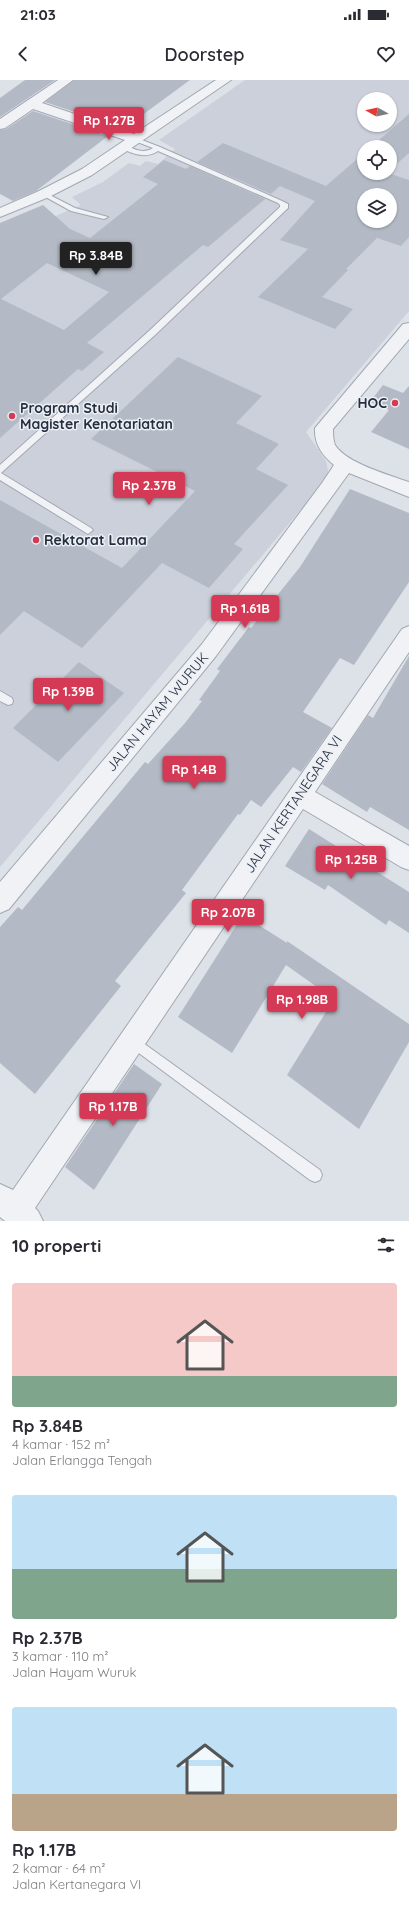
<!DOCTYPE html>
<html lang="id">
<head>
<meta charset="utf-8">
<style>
	:root { --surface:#fff; --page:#f7f7f7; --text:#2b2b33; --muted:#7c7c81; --accent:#d43a55 }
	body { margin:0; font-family:Quicksand,sans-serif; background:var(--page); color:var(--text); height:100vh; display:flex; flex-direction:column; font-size:15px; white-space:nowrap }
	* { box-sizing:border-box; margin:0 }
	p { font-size:13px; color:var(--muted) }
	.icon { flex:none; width:22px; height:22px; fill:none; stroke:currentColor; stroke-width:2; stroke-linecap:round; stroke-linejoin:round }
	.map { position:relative; height:1141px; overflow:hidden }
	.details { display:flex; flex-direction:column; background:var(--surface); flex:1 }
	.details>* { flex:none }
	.needle { width:26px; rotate:278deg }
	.fabs { position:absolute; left:357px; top:12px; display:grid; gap:8px }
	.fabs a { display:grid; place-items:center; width:40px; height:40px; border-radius:50%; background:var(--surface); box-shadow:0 1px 3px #0004; font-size:20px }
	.price { position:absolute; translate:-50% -34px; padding:0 9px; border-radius:4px; background:var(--accent); color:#fff; font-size:13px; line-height:26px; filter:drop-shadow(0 1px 2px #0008) }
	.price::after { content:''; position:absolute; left:50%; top:24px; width:12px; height:9px; margin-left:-6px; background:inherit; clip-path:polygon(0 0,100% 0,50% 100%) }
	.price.current { background:#222; color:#fff }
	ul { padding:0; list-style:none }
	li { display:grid; align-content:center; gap:8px; height:212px; padding:0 12px }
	li span { display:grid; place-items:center; height:124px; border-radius:4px; color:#555 }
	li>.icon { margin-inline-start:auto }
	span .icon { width:72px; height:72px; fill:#fffc; stroke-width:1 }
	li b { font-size:17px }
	h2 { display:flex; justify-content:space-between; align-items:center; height:48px; padding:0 12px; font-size:17px }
	.status { display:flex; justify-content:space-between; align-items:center; height:28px; padding:0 20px; background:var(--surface); direction:ltr }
	.status svg { height:11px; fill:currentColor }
	header { display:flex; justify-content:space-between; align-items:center; height:52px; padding:0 12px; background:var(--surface); font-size:18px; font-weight:600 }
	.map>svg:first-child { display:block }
	.built { fill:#cbd0da; fill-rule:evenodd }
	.building { fill:#b4bac5; fill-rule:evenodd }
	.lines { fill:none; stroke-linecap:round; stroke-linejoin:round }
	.lane-casing { stroke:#a2a8b2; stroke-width:2 }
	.street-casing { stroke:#a2a8b2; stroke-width:2 }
	.lane { fill:#f0f2f6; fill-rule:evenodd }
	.street { fill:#f0f2f6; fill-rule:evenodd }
	.poi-dot { fill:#d43a55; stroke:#ecf0f5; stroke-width:1.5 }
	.labels { text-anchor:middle; stroke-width:3; stroke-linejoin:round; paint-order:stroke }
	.poi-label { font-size:14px; font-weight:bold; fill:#262f3f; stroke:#ecf0f5; text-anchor:start }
	.street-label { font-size:14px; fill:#262f3f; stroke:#ecf0f5 }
</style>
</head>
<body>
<div class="status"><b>21:03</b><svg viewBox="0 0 49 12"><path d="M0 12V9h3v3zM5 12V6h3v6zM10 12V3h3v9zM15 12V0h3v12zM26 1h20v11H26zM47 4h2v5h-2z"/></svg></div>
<header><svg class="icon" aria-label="back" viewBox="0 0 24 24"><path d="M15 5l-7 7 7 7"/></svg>Doorstep<svg class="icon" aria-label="heart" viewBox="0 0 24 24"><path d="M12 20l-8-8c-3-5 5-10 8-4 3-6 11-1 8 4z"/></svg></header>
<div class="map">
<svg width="409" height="1141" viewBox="0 0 409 1141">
	<rect width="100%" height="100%" fill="#dde1e8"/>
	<!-- built -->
	<path class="built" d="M245,0H409V231L306,352L326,381L329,396L0,787V160L81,125L72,117L103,102L129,83L140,86L146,81L158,84L175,69L159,60ZM364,19H390V45H364ZM364,67H390V93H364ZM364,115H390V141H364Z"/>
	<!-- building -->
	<path class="building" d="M25,0H55L0,37V18Z
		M74,0H190L130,44L125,42L119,47L45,22Z
		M33,31L108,56L36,111L13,121L0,114V50L6,49Z
		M409,34V73L390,90V67H371Z
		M223,63L326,106L364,73V93H388L409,100V157L401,166L377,158L346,189L348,190L322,217L353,229L335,249L258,217L308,169L280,160L315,121L280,106L271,114L197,82ZM364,115H390V141H364Z
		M164,80L186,89L190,86L265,119L208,167L203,165L87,263L104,272L82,291L78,289L0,358V143L43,125L70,149L90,158L158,104L143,97ZM47,183L109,212L64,250L1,219Z
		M178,277L262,316L236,343L279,364L256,389L288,405L234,464L243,469L209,508L162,483L82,568L24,531L0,555V420L122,488L195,411L91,359Z
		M383,305L403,313L409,306V369L371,352L389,330L370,322Z
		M350,409L409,433V502L354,585L340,578L303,632L332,648L301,692L293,687L261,727L251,720L240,735L238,734L182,810L186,813L115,901L121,906L35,1014L0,983V847L18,827L22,830L145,682L148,684L185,643L202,621L199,620L220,591L217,589L249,547L251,548L300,487Z
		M409,576V750L370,727L367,732L322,704L368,635L373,638Z
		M79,582L124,613L58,682L13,648Z
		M309,749L409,812V853L389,840L386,845L328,805L325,810L285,786Z
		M243,835L287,863V861L409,944V962L359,1049L287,995L334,919L286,885L232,973L178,937Z
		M134,984L162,1004L94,1110L65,1087Z"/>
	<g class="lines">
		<!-- lane casing -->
		<g class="lane-casing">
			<path id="lane" d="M134,57L160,67L282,121L288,124V128L155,255L1,393L91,448L93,450L88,454L0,400V385L149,251L280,127V125L278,123L158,71C146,79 133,74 121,68V66L123,65C134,68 142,75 153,68L132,60L131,59Z
				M44,112L75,128L108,137L104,139L71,131L42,115V113Z
				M0,611L12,618L13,621L12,624L8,625L0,621Z
				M132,955L320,1090L322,1095L320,1100L315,1102L310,1100L128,965L126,961L128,957Z"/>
		</g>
		<!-- street casing -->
		<g class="street-casing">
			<path id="street" d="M58,0H73L42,23L134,54L216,0H231L92,95L49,117L0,137V128L39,111L82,89L125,60L33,29L5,48L0,49V39Z
				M409,243V259L333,349C333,354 333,360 335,365C346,383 389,395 409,402V417L349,393L216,576L9,829L0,833V802L202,564L322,403L334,385C322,375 314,364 315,348L403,244Z
				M409,546V572L315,712L409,766V790L401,787L303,729L35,1128L38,1131L43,1141H5L0,1137V1104L13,1110L402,549Z"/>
		</g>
		<!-- lane -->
		<use href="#lane" class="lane"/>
		<!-- street -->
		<use href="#street" class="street"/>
	</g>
	<!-- markers -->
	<g class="poi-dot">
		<circle cx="395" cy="323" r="4"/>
		<circle cx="12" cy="336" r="4"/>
		<circle cx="36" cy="460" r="4"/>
	</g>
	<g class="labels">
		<!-- poi labels -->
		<g class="poi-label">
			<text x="387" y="328" text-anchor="end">HOC</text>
			<text x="20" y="333">Program Studi<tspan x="20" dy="16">Magister Kenotariatan</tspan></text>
			<text x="44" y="465">Rektorat Lama</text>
		</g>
		<!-- street labels -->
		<g class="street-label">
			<text transform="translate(157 632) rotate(-50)" y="5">JALAN HAYAM WURUK</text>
			<text transform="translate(293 724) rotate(-56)" y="5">JALAN KERTANEGARA VI</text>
		</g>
	</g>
</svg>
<div class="fabs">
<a><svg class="needle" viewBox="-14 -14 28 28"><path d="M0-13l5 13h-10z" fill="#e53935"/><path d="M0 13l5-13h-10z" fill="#7c7c81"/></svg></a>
<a><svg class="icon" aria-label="locate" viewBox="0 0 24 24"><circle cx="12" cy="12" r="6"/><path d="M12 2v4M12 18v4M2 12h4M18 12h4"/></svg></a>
<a><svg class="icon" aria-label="layers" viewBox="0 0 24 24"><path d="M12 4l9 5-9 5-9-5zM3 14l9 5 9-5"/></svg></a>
</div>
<b class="price" style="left:109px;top:61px">Rp 1.27B</b>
<b class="price current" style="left:96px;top:196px">Rp 3.84B</b>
<b class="price" style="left:149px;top:426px">Rp 2.37B</b>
<b class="price" style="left:245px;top:549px">Rp 1.61B</b>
<b class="price" style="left:68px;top:632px">Rp 1.39B</b>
<b class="price" style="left:194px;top:710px">Rp 1.4B</b>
<b class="price" style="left:351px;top:800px">Rp 1.25B</b>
<b class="price" style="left:228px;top:853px">Rp 2.07B</b>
<b class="price" style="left:302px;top:940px">Rp 1.98B</b>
<b class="price" style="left:113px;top:1047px">Rp 1.17B</b>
</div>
<section class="details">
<h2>10 properti<svg class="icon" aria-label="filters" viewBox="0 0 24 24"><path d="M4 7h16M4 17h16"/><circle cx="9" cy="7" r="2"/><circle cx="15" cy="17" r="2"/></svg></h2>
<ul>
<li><span style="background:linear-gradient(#f6c9c9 75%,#7fa58c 0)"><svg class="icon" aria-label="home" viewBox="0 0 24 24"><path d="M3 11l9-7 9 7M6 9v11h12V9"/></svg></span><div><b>Rp 3.84B</b><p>4 kamar · 152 m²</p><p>Jalan Erlangga Tengah</p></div></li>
<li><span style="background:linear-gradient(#bfe0f5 60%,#7fa58c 0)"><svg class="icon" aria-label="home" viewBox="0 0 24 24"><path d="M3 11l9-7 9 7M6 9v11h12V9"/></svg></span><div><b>Rp 2.37B</b><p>3 kamar · 110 m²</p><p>Jalan Hayam Wuruk</p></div></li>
<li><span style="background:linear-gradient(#bfe0f5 70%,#b9a48a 0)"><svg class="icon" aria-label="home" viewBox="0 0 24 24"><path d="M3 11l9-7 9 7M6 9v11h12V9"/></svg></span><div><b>Rp 1.17B</b><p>2 kamar · 64 m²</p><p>Jalan Kertanegara VI</p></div></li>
</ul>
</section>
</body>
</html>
